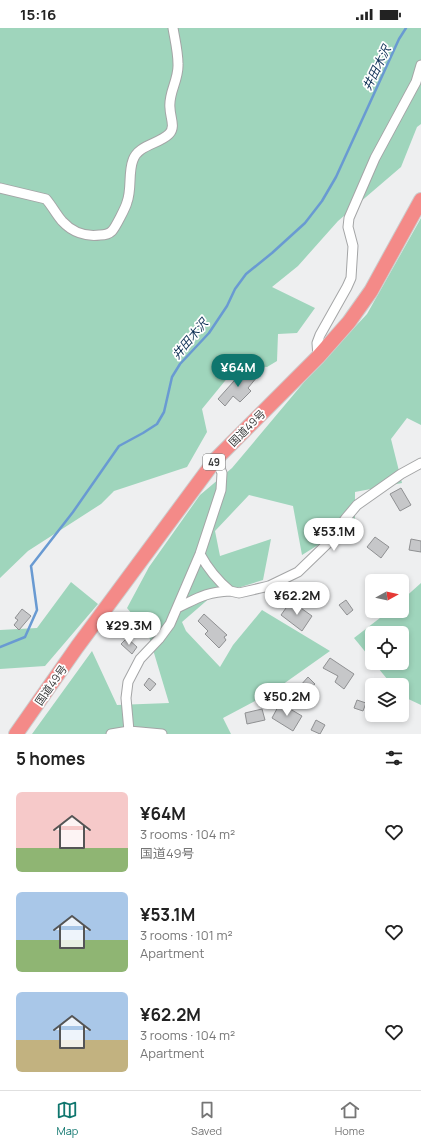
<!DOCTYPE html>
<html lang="en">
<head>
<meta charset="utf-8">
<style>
	:root { --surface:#fff; --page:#f6f6f6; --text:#222; --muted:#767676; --line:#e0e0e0; --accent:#0f766e }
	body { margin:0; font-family:Manrope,"Noto Sans JP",sans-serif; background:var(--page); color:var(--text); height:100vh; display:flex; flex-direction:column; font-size:15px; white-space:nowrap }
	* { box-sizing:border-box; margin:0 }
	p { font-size:13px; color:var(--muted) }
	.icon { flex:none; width:22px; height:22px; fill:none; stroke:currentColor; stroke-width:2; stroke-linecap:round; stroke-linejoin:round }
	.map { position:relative; height:706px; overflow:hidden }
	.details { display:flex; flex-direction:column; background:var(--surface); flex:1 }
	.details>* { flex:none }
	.needle { width:26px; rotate:82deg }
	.buttons { position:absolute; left:365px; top:546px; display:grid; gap:8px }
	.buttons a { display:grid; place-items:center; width:44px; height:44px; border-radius:6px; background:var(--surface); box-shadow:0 2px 6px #0003; font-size:20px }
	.price { position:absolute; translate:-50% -34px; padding:0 9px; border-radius:14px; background:#fff; color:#222; font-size:13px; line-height:26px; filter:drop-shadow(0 1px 2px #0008) }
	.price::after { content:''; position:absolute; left:50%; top:24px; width:12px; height:9px; margin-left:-6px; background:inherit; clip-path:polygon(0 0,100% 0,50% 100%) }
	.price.active { background:var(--accent); color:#fff }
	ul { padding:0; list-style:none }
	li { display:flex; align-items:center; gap:12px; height:100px; padding:0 16px }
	li span { display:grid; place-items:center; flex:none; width:112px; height:80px; border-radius:6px; color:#555 }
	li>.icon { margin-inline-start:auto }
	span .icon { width:48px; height:48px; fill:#fffc; stroke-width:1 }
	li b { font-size:17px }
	h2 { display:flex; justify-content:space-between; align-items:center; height:48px; padding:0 16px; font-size:17px }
	.status { display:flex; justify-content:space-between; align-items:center; height:28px; padding:0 20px; background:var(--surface); direction:ltr }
	.status svg { height:11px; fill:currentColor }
	.dock { display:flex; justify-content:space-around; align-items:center; height:56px; border-top:1px solid var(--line); background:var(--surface); font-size:11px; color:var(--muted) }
	.dock a { display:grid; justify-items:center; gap:2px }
	.dock .active { color:var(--accent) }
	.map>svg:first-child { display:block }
	.green { fill:#9fd5bc }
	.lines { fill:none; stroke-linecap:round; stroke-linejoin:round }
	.stream { stroke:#699ad2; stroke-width:2.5 }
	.building { fill:#c6c7c9; stroke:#8f9092 }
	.minor-casing { stroke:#a4a5a6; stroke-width:11 }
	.highway-casing { stroke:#ccc; stroke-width:16 }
	.minor { stroke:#fff; stroke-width:9 }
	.highway { stroke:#f48a88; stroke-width:14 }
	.labels { text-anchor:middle; stroke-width:3.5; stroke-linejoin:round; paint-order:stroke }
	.shield { fill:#fff; stroke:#767676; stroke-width:1 }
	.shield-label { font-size:10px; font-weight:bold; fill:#3b3c3c }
	.street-label { font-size:11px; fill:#3b3c3c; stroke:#fff }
	.water-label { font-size:12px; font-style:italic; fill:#0e3055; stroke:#fff }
</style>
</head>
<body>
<div class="status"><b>15:16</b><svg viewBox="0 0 49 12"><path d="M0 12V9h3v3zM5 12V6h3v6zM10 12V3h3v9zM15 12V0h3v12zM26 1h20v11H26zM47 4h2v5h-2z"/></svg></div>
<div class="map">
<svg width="421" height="706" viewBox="0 0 421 706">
	<rect width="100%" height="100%" fill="#eeeff0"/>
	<!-- green -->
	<path class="green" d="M0,0H421V96L417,99L401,139L338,193L298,238L272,259L315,280L297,305L278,306L277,333L267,339L238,337L202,381L207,404L187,439L114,463L101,476L28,523L0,550Z
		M421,190V397L407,390L391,411L402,455L355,464V494L302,527L293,478L249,467L215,503L220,528L271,511L263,552L212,568L182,594L186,603L220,639L233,617L262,582L330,623L272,664L223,690L231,706H32L92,623L117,677L169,675L148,605L127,580L149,539L200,467L232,440L305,353L367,286Z
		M71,554L98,576L45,638L0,641V602L37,600Z
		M421,555V677L402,668V657H392L374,635H402V605H372V632L354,610L389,583H402V572Z"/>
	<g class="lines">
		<!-- stream -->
		<path class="stream" d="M0,619L25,609L37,582L31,538L73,484L119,418L143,405L157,396L164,384L172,349L180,336L209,305L227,278L235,261L246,246L272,225L305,195L322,173L336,149L399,11L406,0"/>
	</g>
	<!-- building -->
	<path class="building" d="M251,343L257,349L248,360L251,363L240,374L233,368L225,378L218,371L242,344L247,348Z
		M401,460L411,477L400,483L390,466Z
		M375,509L389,519L381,530L367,519Z
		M411,511L421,513V524L409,522Z
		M346,572L353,582L347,587L339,577Z
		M291,573L312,588L302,603L281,587Z
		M22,581L31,588L19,602L14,597L18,592L15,590Z
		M204,586L227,607L224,609L226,612L219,620L205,606L208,603L198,593Z
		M127,610L137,619L132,626L121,616Z
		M330,630L354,646L344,661L335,654L338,648L323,640Z
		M308,649L315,656L306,664L300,658Z
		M149,650L156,656L150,663L144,657Z
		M357,672L366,675L363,683L354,680Z
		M280,675L302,688L293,703L272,690Z
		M262,681L265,692L247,696L245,685Z
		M316,692L325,697L320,706L311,702Z"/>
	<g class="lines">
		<!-- minor casing -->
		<g class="minor-casing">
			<path id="minor" d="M0,160L46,171C52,178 56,186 62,193C72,204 86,209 100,207C104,207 109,206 112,203C115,200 126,179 127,174C132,161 128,145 133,132C138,117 159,116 169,106C176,99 170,89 170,80C168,65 179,52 178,36C178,24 175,12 173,0
				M318,329L317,315L320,307L347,259L351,250L353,218L348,199L349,190L375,130L416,54L421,37
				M230,563L239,565L269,558L298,544L327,516L346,490L357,477L401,446L421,435
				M177,580C198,570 206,564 230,563C217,552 208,541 200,526
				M129,703L126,670L128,654L140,631L159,611L170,596L200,526L221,462L222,445L216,431
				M111,706L129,703L162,706"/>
		</g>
		<!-- highway casing -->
		<g class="highway-casing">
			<path id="highway" d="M16,706L77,619L216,431L318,329L349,294L371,263L421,172"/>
		</g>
		<!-- minor -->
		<use href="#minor" class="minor"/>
		<!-- highway -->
		<use href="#highway" class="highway"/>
	</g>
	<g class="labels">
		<!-- shield labels -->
		<rect class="shield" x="203" y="426" width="22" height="16" rx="3"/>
		<g class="shield-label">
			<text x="214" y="438">49</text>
		</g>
		<!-- street labels -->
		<g class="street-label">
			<text transform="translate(247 400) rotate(-45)" y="4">国道49号</text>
			<text transform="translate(51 657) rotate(-55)" y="4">国道49号</text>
		</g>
		<!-- water labels -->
		<g class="water-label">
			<text transform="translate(377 40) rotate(-64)" y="4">井田木沢</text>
			<text transform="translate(190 311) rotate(-50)" y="4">井田木沢</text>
		</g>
	</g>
</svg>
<div class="buttons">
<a><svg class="needle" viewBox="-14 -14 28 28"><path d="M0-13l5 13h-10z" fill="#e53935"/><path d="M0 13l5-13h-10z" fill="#767676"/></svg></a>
<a><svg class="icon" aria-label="locate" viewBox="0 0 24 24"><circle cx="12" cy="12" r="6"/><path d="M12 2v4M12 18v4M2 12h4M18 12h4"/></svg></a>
<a><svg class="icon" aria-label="layers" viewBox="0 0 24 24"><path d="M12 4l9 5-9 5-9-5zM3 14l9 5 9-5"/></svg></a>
</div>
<b class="price active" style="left:238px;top:360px">¥64M</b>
<b class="price" style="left:334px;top:524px">¥53.1M</b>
<b class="price" style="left:297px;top:588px">¥62.2M</b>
<b class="price" style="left:129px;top:618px">¥29.3M</b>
<b class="price" style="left:287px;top:689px">¥50.2M</b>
</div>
<section class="details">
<h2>5 homes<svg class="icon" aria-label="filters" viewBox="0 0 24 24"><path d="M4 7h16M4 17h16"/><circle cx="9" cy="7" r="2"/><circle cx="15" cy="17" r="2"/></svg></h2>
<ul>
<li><span style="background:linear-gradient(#f6c9c9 70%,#8fb573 0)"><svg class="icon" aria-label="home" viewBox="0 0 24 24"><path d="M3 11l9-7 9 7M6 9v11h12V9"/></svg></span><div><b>¥64M</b><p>3 rooms · 104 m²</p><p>国道49号</p></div><svg class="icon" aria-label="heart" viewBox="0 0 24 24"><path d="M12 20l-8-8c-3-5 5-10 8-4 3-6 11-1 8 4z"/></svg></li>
<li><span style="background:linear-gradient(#a9c7e8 60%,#8fb573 0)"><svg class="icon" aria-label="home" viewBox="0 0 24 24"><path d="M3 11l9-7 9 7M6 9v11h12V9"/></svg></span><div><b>¥53.1M</b><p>3 rooms · 101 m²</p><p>Apartment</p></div><svg class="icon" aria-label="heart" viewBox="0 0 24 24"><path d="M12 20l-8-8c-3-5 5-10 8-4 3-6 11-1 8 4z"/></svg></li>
<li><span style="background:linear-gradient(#a9c7e8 60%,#c2b280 0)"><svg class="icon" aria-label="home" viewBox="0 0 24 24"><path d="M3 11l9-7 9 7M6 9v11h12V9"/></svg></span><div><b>¥62.2M</b><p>3 rooms · 104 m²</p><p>Apartment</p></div><svg class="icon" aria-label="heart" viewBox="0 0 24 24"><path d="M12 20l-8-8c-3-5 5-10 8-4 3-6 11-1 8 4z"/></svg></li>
</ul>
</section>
<nav class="dock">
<a class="active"><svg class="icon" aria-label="map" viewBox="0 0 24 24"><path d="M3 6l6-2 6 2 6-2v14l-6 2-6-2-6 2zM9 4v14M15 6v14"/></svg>Map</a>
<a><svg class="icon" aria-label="saved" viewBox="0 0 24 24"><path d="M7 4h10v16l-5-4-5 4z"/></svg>Saved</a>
<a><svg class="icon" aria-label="home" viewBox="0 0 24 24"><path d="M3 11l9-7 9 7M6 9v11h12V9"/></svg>Home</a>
</nav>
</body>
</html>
